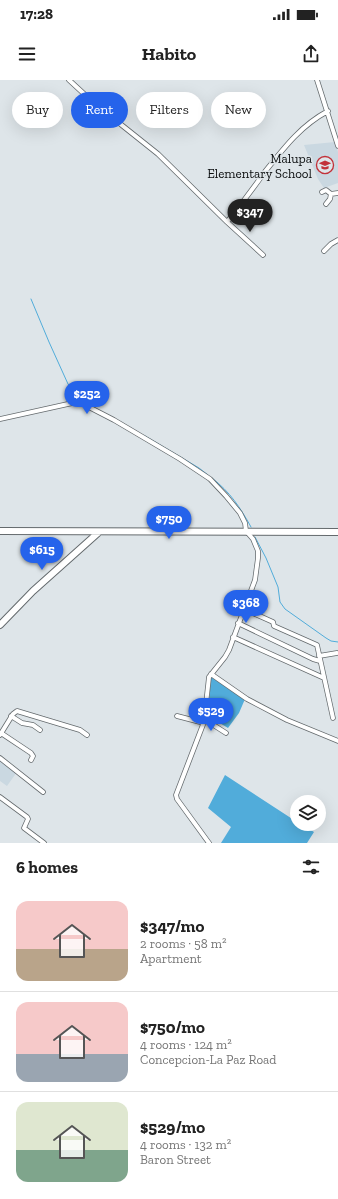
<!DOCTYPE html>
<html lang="en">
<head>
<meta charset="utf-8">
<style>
	:root { --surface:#fff; --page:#f6f6f6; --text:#222; --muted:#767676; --line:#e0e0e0; --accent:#2563eb }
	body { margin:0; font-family:"Zilla Slab",serif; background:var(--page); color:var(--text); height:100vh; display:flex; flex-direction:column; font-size:15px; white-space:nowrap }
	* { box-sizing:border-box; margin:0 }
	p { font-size:13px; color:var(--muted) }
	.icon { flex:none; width:22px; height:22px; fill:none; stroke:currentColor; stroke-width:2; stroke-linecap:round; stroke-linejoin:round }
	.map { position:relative; height:763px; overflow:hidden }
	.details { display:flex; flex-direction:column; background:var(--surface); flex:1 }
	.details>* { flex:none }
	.hud { position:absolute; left:12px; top:12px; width:314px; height:36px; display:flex; gap:8px }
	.controls { position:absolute; left:290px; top:715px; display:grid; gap:8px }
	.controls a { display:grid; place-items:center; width:36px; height:36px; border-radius:50%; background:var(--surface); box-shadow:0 4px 16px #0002; font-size:20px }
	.price { position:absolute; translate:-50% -34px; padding:0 9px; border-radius:14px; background:var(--accent); color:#fff; font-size:13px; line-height:26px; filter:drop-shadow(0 1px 2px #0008) }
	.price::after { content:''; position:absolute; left:50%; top:24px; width:12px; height:9px; margin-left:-6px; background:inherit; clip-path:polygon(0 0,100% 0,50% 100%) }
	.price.selected { background:#222; color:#fff }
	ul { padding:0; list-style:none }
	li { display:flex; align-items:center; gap:12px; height:100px; padding:0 16px }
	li+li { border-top:1px solid var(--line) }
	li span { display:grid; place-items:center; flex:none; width:112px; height:80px; border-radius:12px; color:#555 }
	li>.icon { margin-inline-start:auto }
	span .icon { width:48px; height:48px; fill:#fffc; stroke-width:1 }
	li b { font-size:17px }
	h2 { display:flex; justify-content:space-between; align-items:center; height:48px; padding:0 16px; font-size:17px }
	.chip { padding:0 14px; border-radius:18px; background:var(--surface); box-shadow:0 4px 16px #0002; font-size:14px; line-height:36px }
	.chip.selected { background:var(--accent); color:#fff }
	.status { display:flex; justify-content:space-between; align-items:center; height:28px; padding:0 20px; background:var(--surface); direction:ltr }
	.status svg { height:11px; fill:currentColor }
	header { display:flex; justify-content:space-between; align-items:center; height:52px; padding:0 16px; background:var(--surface); font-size:18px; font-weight:700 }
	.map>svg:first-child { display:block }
	.built { fill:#cad8e1 }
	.water { fill:#51acda }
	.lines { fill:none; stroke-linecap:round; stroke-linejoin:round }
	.stream { stroke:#51acda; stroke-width:1 }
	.street-casing { stroke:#646a6d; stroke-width:5.5 }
	.secondary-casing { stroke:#646a6d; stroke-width:8 }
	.street { stroke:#fff; stroke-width:4 }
	.secondary { stroke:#fff; stroke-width:6 }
	.labels { text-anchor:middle; stroke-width:3; stroke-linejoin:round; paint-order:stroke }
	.poi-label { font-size:13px; fill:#090c0d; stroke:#dee5e9; text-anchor:end }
</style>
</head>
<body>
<div class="status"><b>17:28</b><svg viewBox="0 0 49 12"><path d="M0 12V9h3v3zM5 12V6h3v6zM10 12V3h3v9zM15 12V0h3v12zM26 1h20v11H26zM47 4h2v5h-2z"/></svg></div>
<header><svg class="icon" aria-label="menu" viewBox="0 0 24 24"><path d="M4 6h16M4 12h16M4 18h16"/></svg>Habito<svg class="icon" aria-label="share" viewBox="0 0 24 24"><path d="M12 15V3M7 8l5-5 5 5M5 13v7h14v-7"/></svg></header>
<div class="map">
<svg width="338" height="763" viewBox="0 0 338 763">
	<rect width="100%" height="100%" fill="#dee5e9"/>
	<!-- built -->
	<path class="built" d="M335,62L338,72V103L324,108L318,99L304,65Z
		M0,679L17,692L7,706L0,701Z"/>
	<!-- water -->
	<path class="water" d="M211,597L245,619L239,633L228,648L208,636Z
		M225,695L297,742V744H301L314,752L307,763H221L231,747L208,728Z"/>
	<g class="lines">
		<!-- stream -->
		<path class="stream" d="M31,219L49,262L68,304L82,322
			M145,356L199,388L208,395
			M212,398C230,412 240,427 251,447
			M255,457L266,478L278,507L280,522L285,529L326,558L331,561L338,562"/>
		<!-- street casing -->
		<g class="street-casing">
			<path id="street" d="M69,0L94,23L158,74L227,142C240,126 252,110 264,93C283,69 300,46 328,31
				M317,0L338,66
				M322,112L326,110L331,114L338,113
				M326,124L330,119L331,114
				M227,142L263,175
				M324,171L331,164L338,160
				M0,339L77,322L83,324L114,340L180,379L210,399L226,416L240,433L245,443L246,451L253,459L258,471V478L255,500L229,570L225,577L209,597L204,642L176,715L177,719L209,763
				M244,529L273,542L274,546L317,565L333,638
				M238,543L313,579L320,581
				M233,557L324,598
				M319,576L337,573
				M211,594L247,619L287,640L338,661
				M11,636L22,643L33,645L40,650
				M177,636L204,643
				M204,639L226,653
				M1,653L31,673L33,676L31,680
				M0,655L13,634L17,631L80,650L87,655
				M0,678L43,712
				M0,717L27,737L28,739L24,748L44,763"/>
		</g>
		<!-- secondary casing -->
		<g class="secondary-casing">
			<path id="secondary" d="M0,451L338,452
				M0,545L33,511L99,452"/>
		</g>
		<!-- street -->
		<use href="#street" class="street"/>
		<!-- secondary -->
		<use href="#secondary" class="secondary"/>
	</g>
	<!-- icons -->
	<defs>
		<g id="school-ring" transform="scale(0.9)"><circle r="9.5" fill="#dee5e9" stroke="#c2323a" stroke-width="1.5"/><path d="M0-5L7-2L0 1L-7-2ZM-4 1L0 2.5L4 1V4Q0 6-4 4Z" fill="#c2323a"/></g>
	</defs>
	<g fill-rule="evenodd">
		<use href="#school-ring" x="325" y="85"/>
	</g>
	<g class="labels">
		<!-- poi labels -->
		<g class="poi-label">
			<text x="312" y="83">Malupa<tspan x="312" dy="15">Elementary School</tspan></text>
		</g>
	</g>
</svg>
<div class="controls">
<a><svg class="icon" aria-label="layers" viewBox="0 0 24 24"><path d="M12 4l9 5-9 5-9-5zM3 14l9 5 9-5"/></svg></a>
</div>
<b class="price selected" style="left:250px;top:153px">$347</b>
<b class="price" style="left:87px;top:335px">$252</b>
<b class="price" style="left:169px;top:460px">$750</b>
<b class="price" style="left:42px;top:491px">$615</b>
<b class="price" style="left:246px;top:544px">$368</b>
<b class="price" style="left:211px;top:652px">$529</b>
<div class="hud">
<a class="chip">Buy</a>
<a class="chip selected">Rent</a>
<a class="chip">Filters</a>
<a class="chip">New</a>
</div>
</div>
<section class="details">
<h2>6 homes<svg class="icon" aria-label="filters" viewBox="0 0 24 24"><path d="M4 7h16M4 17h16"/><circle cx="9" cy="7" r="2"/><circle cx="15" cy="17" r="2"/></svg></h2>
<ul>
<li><span style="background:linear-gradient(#f6c9c9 60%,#b9a48a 0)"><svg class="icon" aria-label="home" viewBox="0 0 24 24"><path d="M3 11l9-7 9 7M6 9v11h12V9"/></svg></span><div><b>$347/mo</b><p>2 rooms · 58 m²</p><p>Apartment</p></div></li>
<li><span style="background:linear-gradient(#f6c9c9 65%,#9aa5b1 0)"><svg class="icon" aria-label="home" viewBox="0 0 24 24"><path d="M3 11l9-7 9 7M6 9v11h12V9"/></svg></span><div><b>$750/mo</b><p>4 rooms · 124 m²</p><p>Concepcion-La Paz Road</p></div></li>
<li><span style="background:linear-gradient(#dfe7d0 60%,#7fa58c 0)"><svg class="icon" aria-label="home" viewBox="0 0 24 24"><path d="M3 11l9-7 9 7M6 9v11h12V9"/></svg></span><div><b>$529/mo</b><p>4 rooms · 132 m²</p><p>Baron Street</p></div></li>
</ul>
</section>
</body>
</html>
